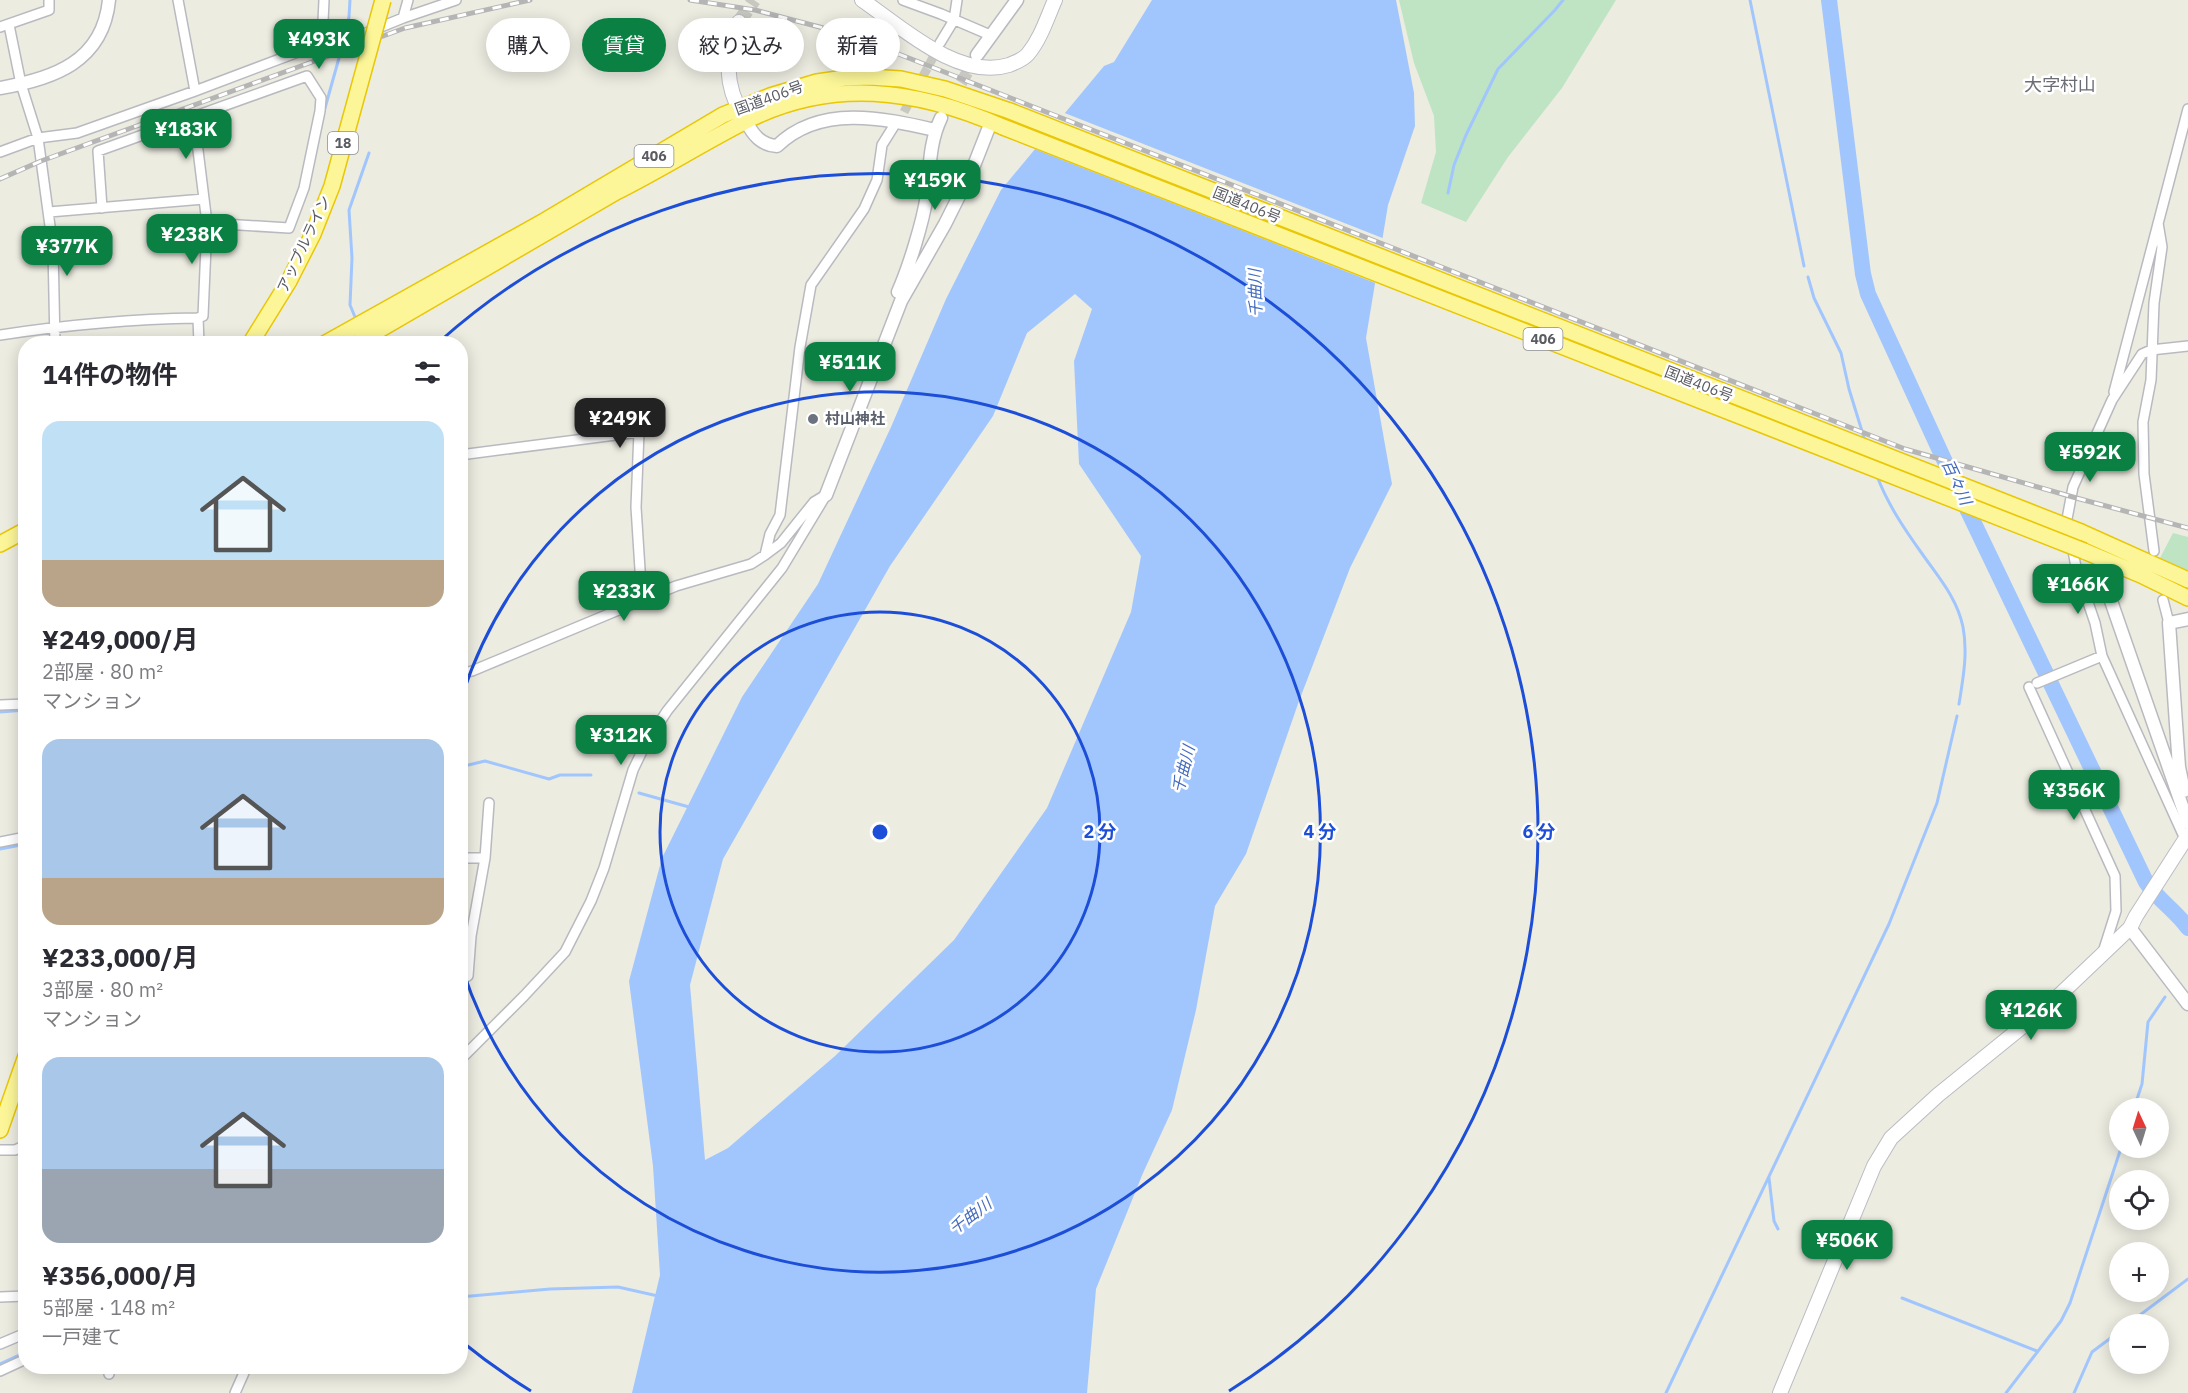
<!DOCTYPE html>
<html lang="ja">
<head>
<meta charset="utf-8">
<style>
	:root { --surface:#fff; --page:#f2f2f3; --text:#2b2b33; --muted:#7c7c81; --accent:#0b8043 }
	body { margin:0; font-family:"IBM Plex Sans","Noto Sans JP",sans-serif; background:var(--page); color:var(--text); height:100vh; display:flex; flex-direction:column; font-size:22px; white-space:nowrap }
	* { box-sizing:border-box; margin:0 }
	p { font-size:20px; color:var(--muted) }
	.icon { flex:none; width:33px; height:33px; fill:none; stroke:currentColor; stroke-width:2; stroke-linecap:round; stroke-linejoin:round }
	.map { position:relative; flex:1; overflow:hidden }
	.details { position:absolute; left:18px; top:336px; width:450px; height:1038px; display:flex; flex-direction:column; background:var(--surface); border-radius:24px; box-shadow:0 3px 15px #0003 }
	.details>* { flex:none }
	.top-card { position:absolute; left:486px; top:18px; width:570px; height:54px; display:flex; gap:12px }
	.needle { width:39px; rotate:356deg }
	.fabs { position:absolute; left:2109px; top:1098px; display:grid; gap:12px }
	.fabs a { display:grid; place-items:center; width:60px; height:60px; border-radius:50%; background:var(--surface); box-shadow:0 3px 15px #0003; font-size:30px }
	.price { position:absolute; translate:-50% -51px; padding:0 14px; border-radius:12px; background:var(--accent); color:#fff; font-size:20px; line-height:39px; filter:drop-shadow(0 2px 3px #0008) }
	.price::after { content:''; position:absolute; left:50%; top:36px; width:18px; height:14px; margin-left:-9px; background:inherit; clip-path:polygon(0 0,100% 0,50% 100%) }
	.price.current { background:#222; color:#fff }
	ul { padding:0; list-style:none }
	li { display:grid; align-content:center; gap:12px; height:318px; padding:0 24px }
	li span { display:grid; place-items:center; height:186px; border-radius:18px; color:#555 }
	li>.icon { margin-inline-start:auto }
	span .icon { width:108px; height:108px; fill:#fffc; stroke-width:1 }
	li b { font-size:26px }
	h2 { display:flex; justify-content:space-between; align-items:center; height:72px; padding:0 24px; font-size:26px }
	.pill { padding:0 21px; border-radius:27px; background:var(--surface); box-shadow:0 3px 15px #0003; font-size:21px; line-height:54px }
	.pill.current { background:var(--accent); color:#fff }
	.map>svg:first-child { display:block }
	.green { fill:#bee4c4 }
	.water { fill:#a1c6fd; fill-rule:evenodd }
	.pier { fill:#edece1 }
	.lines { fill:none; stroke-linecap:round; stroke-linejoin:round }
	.stream { stroke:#a1c6fd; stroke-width:3 }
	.river { stroke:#a1c6fd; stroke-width:16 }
	.minor-tunnel { stroke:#c8c8c1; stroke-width:9; stroke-dasharray:9 4.5; stroke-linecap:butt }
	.tertiary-tunnel { stroke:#c8c8c1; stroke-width:12; stroke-dasharray:12 6; stroke-linecap:butt }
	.secondary-tunnel { stroke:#c8c8c1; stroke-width:14; stroke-dasharray:14 7; stroke-linecap:butt }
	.minor-casing { stroke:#b9bac0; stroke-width:12 }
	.tertiary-casing { stroke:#b9bac0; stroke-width:15 }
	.secondary-casing { stroke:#babcc3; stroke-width:16 }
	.trunk-casing { stroke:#e9c705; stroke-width:18 }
	.minor { stroke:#fff; stroke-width:9 }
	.tertiary { stroke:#fff; stroke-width:12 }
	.secondary { stroke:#fff; stroke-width:14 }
	.trunk { stroke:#fcf698; stroke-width:15 }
	.rail-casing { stroke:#b5b5b6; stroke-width:5 }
	.rail { stroke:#fff; stroke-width:3; stroke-dasharray:9; stroke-linecap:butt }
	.trunk-bridge-casing { stroke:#e9c705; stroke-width:18; stroke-linecap:butt }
	.trunk-bridge { stroke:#fcf698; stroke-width:15 }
	.ring { fill:none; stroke:#1d4ed8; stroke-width:3 }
	.worship-dot { fill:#6b7280; stroke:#fff; stroke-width:2 }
	.labels { text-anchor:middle; stroke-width:5; stroke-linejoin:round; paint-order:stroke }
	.shield { fill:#fff; stroke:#8c8d91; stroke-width:1.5 }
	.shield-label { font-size:14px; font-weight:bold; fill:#5a5c62 }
	.street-label { font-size:15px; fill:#5a5c62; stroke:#fff }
	.worship-label { font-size:15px; font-weight:bold; fill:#5b616d; stroke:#fff; text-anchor:start }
	.water-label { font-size:16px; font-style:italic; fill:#456cbf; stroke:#fff }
	.quarter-label { font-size:18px; fill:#6b6e74; stroke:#fff }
	.centre { fill:#1d4ed8; stroke:#fff; stroke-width:3 }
	.ring-label { font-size:18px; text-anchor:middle; font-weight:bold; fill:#1d4ed8; stroke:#fff; stroke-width:5; stroke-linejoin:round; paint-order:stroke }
</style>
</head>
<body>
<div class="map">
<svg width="2188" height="1393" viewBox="0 0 2188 1393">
	<rect width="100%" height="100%" fill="#edece1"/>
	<!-- green -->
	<path class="green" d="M1399,0H1616L1562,88L1508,157L1466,222L1421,203L1436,152L1434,116L1414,63Z
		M2173,533L2188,537V571L2160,558Z"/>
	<!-- water -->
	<path class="water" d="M1152,0H1396L1414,93L1415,126L1388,205L1366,338L1392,484L1350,568L1299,701L1246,854L1215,906L1196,1010L1172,1110L1143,1173L1096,1289L1087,1393H632L660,1275L653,1166L629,981L662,858L742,697L818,584L891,427L946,299L1001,190L1104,66L1114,62ZM1075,294L1092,309L1074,361L1079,464L1141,556L1131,612L1047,808L954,940L835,1056L728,1148L705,1160L690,985L723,859L890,566L993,416L1027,333Z"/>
	<!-- pier -->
	<path class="pier" d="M1062,112L1385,239L1378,284L1032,148Z"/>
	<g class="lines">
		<!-- stream -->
		<path class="stream" d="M1750,0L1804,266
			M343,41L349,17L350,0
			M325,108L339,58
			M1448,193L1454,165L1466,135L1498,69L1555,10L1563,0
			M1808,277L1814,298L1841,353L1849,389L1865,441
			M355,317L350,305L352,258L349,210L369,153
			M1877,476C1888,505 1905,530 1923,555C1939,578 1957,598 1963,627C1968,653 1963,679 1959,704
			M0,712L26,710
			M460,767L485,761L549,779L560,775H591
			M639,793L689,807
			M0,849L26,844
			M2134,1108L2142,1084L2148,1022L2165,997
			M1769,1178L1774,1221L1778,1229
			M460,1297L550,1289L618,1287L658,1296
			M1902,1298L2037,1351
			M2128,1324L2188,1279
			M0,1364L26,1352
			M1666,1393L1889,924L1937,803L1957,716
			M2006,1393L2061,1321L2070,1303L2121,1148
			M2074,1393L2092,1352L2120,1331"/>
		<!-- river -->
		<path class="river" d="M1829,0L1863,274L1868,294L1958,490L2146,882C2158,900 2176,911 2188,928"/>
		<!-- minor-tunnel -->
		<path class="minor-tunnel" d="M904,112L938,48"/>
		<!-- tertiary-tunnel -->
		<path class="tertiary-tunnel" d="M943,114L975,59"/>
		<!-- secondary-tunnel -->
		<path class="secondary-tunnel" d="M739,22L754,0"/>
		<!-- minor casing -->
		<g class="minor-casing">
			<path id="minor" d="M178,0L195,91
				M903,0L941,14L990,35
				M403,18L456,0
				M9,25L21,84L38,138L53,248L55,344
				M0,27L49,10V0
				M322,43L324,0
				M940,43L954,20L957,0
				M0,152L38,138L77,133L195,91L322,43L327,46L339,44L403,18L408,0
				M102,208L98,151L307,76L321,98L320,111L304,188L289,228L207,223L194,118
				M49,212L204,199
				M198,318L203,316L207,223
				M0,335C66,325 132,319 198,318L199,344
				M2114,392L2188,109
				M460,455L639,432L636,507L641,585L631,604
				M824,496L814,502L781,543L765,555L770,534L780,515L800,347L811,285L864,209L877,180L882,145L897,121
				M2154,551L2144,474L2143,422L2151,380L2154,303L2162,247L2158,223
				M2163,600L2169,623
				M460,674L472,671L676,586L751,564L765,555
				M2037,683L2102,656
				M2029,687L2115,876L2116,911L2103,952
				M0,705L26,704
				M2185,839L2102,656L2095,623L2076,567L2067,519L2073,487L2112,400L2142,354L2151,350L2188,346
				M0,842L26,837
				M460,858H485
				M460,980L468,976L471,936L485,858L489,803
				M460,1060L524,996L565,952L591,901L604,868L633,770L645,745L667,711L782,568L826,495
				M0,1150H15L26,1145
				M0,1297L26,1296
				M0,1344L26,1333
				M0,1371L26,1359
				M109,1374L110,1366
				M235,1393L247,1366"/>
		</g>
		<!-- tertiary casing -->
		<g class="tertiary-casing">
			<path id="tertiary" d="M977,55L1017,0
				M0,88C53,79 103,62 109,0
				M746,121C753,135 761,145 777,146C820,104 883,118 935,130
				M898,292C909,267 923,222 927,195C930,168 929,143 941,118
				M826,495L901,301L945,224L973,168L991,122
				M2101,558L2102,575L2188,823
				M2184,791L2179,767L2169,623L2188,619
				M2130,928L2188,1004"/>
		</g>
		<!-- secondary casing -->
		<g class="secondary-casing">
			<path id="secondary" d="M862,0C900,26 959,81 1009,65C1016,62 1023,60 1028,54C1041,38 1047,18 1055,0
				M739,22C725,58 724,83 743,117
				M1780,1393L1874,1166L1891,1138L1938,1095L2049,1005L2130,928L2136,916L2188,835"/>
		</g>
		<!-- trunk casing -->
		<g class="trunk-casing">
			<path id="trunk" d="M250,344L289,281
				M324,344L546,220L723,115L770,96L817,82L845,78L869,77L901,79L945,89L1010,111
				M355,344L616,192C660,170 701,144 744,122C831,77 917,89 1003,127
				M2081,532L2188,580
				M0,544L26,530
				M2084,551L2141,575L2188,598
				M0,1130L26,1056"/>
		</g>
		<!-- minor -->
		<use href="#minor" class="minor"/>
		<!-- tertiary -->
		<use href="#tertiary" class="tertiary"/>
		<!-- secondary -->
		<use href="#secondary" class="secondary"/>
		<!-- trunk -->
		<use href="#trunk" class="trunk"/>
		<!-- rail casing -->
		<g class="rail-casing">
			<path id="rail" d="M690,0L755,10L831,30L896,53L1905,449L2080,499L2188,528
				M0,179L41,161L405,28L530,0"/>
		</g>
		<!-- rail -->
		<use href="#rail" class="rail"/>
		<!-- trunk-bridge casing -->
		<g class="trunk-bridge-casing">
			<path id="trunk-bridge" d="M1010,111L2081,532
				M1003,127L2084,551
				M289,281L313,234L332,186L383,0"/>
		</g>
		<!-- trunk-bridge -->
		<use href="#trunk-bridge" class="trunk-bridge"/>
	</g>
	<!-- distance rings -->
	<g class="ring">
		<circle cx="880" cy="832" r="220"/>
		<path d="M462 696A440 440 0 1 1 462 968"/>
		<path d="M531 1391A659 659 0 0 1 461 1341M439 342A659 659 0 1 1 1229 1391"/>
	</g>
	<!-- markers -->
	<circle class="worship-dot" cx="813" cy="419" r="6"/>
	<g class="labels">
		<!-- shield labels -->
		<g class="shield">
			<rect x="328" y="132" width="30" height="22" rx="4.5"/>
			<rect x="634.5" y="145" width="39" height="22" rx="4.5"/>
			<rect x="1523.5" y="328" width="39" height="22" rx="4.5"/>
		</g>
		<g class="shield-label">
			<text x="343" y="148">18</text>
			<text x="654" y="161">406</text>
			<text x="1543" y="344">406</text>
		</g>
		<!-- street labels -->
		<g class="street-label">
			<text transform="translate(769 98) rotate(-20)" y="5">国道406号</text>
			<text transform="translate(1247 205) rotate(22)" y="5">国道406号</text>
			<text transform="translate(304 244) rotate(-65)" y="5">アップルライン</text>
			<text transform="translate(1699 384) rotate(21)" y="5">国道406号</text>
		</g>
		<!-- worship labels -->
		<g class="worship-label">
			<text x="825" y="424">村山神社</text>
		</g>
		<!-- water labels -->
		<g class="water-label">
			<text transform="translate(1255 293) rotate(-92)" y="6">千曲川</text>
			<text transform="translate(1957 482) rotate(65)" y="6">百々川</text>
			<text transform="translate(1183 769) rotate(-76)" y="6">千曲川</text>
			<text transform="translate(970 1216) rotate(-37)" y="6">千曲川</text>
		</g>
		<!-- quarter labels -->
		<g class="quarter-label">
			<text x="2060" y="91">大字村山</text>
		</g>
	</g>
	<circle cx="880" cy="832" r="9" class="centre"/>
	<g class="ring-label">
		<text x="1100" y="838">2 分</text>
		<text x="1320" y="838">4 分</text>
		<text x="1539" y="838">6 分</text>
	</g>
</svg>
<div class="fabs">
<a><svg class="needle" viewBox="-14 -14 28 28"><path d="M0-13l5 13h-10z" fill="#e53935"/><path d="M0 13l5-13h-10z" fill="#7c7c81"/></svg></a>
<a><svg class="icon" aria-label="locate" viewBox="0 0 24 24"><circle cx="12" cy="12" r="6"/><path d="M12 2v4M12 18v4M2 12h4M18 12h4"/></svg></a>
<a>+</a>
<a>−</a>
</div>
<b class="price" style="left:319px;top:70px">¥493K</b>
<b class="price" style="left:186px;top:160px">¥183K</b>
<b class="price" style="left:935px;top:211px">¥159K</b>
<b class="price" style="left:192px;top:265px">¥238K</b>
<b class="price" style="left:67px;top:277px">¥377K</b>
<b class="price" style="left:850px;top:393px">¥511K</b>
<b class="price current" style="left:620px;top:449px">¥249K</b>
<b class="price" style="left:2090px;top:483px">¥592K</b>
<b class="price" style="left:2078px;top:615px">¥166K</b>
<b class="price" style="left:624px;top:622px">¥233K</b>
<b class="price" style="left:621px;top:766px">¥312K</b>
<b class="price" style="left:2074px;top:821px">¥356K</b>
<b class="price" style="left:2031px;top:1041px">¥126K</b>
<b class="price" style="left:1847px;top:1271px">¥506K</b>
<div class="top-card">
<a class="pill">購入</a>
<a class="pill current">賃貸</a>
<a class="pill">絞り込み</a>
<a class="pill">新着</a>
</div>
<section class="details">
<h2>14件の物件<svg class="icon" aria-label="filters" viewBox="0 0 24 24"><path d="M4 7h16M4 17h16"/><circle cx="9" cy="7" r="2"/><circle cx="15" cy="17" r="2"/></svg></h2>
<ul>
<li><span style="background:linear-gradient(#bfe0f5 75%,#b9a48a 0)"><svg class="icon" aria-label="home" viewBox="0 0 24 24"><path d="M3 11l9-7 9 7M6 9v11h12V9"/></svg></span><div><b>¥249,000/月</b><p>2部屋 · 80 m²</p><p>マンション</p></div></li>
<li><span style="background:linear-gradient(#a9c7e8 75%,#b9a48a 0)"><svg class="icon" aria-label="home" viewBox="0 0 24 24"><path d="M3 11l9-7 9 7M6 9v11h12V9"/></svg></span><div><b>¥233,000/月</b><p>3部屋 · 80 m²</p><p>マンション</p></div></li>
<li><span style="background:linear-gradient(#a9c7e8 60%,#9aa5b1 0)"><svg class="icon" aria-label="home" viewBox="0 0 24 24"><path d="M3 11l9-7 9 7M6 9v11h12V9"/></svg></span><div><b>¥356,000/月</b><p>5部屋 · 148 m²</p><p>一戸建て</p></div></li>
</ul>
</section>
</div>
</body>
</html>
